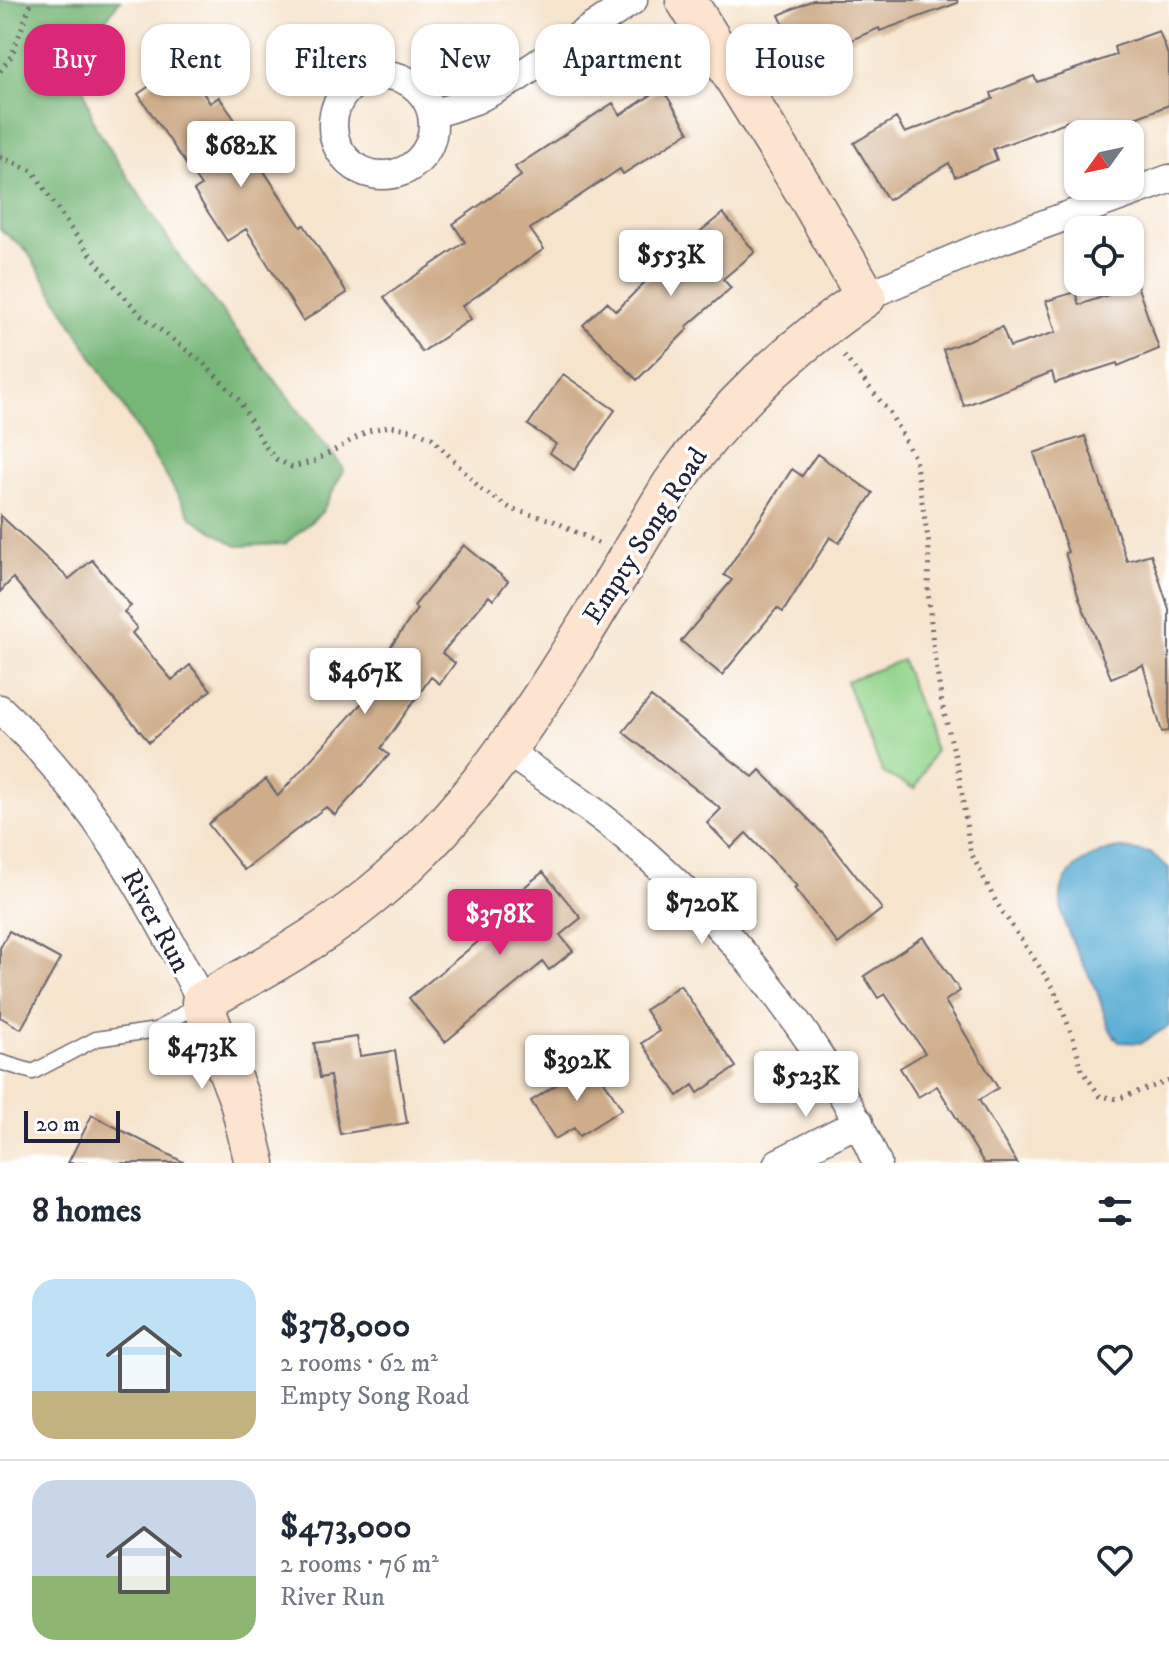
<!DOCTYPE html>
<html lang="en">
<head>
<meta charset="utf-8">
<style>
	:root { --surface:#fff; --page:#f6f6f7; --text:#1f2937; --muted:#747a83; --line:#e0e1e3; --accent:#db2777 }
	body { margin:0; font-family:"IM FELL DW Pica",serif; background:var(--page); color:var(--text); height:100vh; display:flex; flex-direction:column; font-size:30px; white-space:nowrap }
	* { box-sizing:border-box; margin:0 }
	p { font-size:26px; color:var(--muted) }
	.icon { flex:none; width:44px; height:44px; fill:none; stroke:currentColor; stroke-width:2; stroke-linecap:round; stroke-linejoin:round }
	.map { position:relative; height:1163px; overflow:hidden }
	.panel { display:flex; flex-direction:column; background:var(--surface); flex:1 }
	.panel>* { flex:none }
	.guide { position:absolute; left:24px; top:24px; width:1122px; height:72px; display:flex; gap:16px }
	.needle { width:52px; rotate:237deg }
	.controls { position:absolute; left:1064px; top:120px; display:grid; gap:16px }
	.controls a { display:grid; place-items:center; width:80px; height:80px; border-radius:16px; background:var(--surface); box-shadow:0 2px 6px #0004; font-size:40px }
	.scale { position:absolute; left:24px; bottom:20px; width:96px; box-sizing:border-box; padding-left:8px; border:4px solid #22223b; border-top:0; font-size:22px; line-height:28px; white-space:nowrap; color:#22223b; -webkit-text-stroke:6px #fff; paint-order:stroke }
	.price { position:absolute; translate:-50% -68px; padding:0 18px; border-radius:8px; background:#fff; color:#222; font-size:26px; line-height:52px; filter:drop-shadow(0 2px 4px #0008) }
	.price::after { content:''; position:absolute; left:50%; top:48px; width:24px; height:18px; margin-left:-12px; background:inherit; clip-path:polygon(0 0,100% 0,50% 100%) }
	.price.active { background:var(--accent); color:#fff }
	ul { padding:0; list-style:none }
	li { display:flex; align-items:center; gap:24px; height:200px; padding:0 32px }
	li+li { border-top:2px solid var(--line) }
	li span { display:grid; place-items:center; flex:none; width:224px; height:160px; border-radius:24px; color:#555 }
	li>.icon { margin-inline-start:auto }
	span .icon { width:96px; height:96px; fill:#fffc; stroke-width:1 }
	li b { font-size:34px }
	h2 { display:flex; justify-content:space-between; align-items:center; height:96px; padding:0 32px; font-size:34px }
	.chip { padding:0 28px; border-radius:24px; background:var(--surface); box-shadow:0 2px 6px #0004; font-size:28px; line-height:72px }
	.chip.active { background:var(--accent); color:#fff }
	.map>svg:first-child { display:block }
	.green { fill:#93d48b; stroke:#5a7b63; stroke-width:2 }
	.forest { fill:#76b677; stroke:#4c6c59; stroke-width:2 }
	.water { fill:#57abd3; stroke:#3c6687; stroke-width:2 }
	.building { fill:#cfad8b }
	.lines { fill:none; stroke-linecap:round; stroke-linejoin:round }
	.lane-casing { stroke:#6c666e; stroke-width:17 }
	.street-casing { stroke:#6c666e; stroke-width:31 }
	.secondary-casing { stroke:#6c666e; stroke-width:43 }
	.path { stroke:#6c666e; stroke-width:5; stroke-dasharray:2 6; stroke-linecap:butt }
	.lane { stroke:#fff; stroke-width:14 }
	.street { stroke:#fff; stroke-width:28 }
	.secondary { stroke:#fde4d0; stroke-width:40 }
	.labels { text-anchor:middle; stroke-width:7; stroke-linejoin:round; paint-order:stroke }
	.street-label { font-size:28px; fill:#22223b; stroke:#fff }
</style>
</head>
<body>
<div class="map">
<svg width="1169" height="1163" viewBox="0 0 1169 1163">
	<rect width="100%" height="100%" fill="#fff"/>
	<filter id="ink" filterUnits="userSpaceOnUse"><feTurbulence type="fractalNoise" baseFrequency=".0125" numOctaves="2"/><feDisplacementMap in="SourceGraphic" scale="16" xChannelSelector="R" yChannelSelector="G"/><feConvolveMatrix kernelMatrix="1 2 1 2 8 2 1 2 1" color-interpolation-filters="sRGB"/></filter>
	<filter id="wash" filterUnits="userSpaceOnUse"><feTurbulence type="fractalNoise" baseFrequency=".006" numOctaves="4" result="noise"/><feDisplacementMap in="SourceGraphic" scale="32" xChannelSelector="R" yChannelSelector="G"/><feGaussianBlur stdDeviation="1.8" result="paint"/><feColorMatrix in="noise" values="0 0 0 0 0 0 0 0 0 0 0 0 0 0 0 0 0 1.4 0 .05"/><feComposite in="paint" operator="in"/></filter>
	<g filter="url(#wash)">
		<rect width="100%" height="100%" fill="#f6e4cd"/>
		<!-- green -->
		<path class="green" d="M902,660L935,750L915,789L883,773L846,681Z"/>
		<!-- forest -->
		<path class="forest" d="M0,0H120L95,34L81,80L95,126L181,259L344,469L322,512L285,544L237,546L192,518L27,251L0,229Z"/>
		<!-- water -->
		<path class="water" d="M1117,848L1150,853L1169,868V1026L1141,1043L1119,1042C1103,1025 1105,1008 1095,987C1066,929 1026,872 1117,848Z"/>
		<g id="blocks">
			<!-- building -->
			<path class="building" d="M813,0H957L958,3L880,31L879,28L800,62L779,15Z
				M1159,31L1169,58V105L1122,123L1088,134H1078L1077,138L1071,120L993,149L997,160L955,177L949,163L888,200L854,143L896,118L905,133L993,99L991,93L1034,76L1037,82L1116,55L1114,47Z
				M183,63L210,103L219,97L235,120L232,123L301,227L304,225L347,293L303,321L246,229L227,241L194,191L201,186L138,94Z
				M662,88L689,132L623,174L620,169L530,229L544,249L462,306L471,319L422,352L384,297L465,242L453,224L521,176L515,167L613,103L620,115Z
				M723,213L755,252L723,279L731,288L686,327L688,329L637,380L583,325L607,302L616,311L674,253Z
				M1137,285L1159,349L1118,366L1117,363L1055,383L1052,372L964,406L943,350L1002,327L1010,347L1056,332L1046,301L1075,292L1079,305Z
				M563,374L615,410L574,470L550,453L556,444L528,425Z
				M1085,436L1127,561L1151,554L1169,609V731L1162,732L1143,665L1111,678L1079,598L1065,553L1068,552L1034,453Z
				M817,454L873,493L839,543L830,537L783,612L777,608L722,675L681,641L732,580L724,575L792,469L802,476Z
				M0,515L69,579L92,560L131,606L124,612L137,628L132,633L172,680L190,665L211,690L149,742L13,578L0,592Z
				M464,545L508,581L493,600L489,596L442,653L455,663L440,684L431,677L381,748L389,755L335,815L326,807L244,870L208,824L266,779L278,796L368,696L360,691L417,609L414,606Z
				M651,697L753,777L760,770L824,835L882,909L838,944L794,888L797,886L746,833L731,848L707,823L721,809L623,732Z
				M543,872L581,918L560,935L573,951L549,970L543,962L445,1042L409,998L490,932L481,922Z
				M9,931L60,959L21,1029L0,1017V948Z
				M923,937L960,991L945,1001L998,1088L979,1100L1017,1163H984L937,1086L918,1097L900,1068L925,1053L885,994L878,998L864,976Z
				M680,985L736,1067L698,1093L693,1085L678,1096L642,1043L659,1031L645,1010Z
				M357,1037L360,1056L395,1051L407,1123L340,1134L330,1076L320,1078L314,1043Z
				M592,1062L622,1109L579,1136L574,1128L555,1139L531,1101Z
				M92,1115L185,1163H68Z"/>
		</g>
	</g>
	<g filter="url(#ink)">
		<use href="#blocks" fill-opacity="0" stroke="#6c666e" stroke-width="2"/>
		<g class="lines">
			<!-- lane casing -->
			<g class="lane-casing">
				<path id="lane" d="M0,1062L33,1072L96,1039L157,1030L198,1004"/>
			</g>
			<!-- street casing -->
			<g class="street-casing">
				<path id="street" d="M333 125a50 50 0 1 1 100 0a50 50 0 1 1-100 0Z
					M433,114L475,100L515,79L633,0
					M866,296L984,246L1169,179
					M0,709C92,796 145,891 202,1002
					M507,751C546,779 589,805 626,837C732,928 820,1035 877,1163
					M778,1163L859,1122"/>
			</g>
			<!-- secondary casing -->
			<g class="secondary-casing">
				<path id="secondary" d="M255,1163L240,1101L202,1002C261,970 320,938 372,895C502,789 585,626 672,485C727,406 788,350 866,296L808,196L686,0"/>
			</g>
			<!-- path -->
			<path class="path" d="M0,71L12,55L32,0
				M0,157L33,171L68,225L115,286L141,315L203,363L225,385L239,400L264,445L276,459L292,467L315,461L368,431L390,426L414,430L432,438L482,490L513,510L552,520L598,543
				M844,356L890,413L915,459L929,545L928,591L933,644L942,704L958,768L970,851L996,902L1053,987L1073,1037L1082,1070L1100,1096L1117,1099L1169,1081"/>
			<!-- lane -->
			<use href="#lane" class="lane"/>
			<!-- street -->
			<use href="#street" class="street"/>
			<!-- secondary -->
			<use href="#secondary" class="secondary"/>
		</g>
	</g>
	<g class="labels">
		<!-- street labels -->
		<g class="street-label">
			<text transform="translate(644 535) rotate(-57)" y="10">Empty Song Road</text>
			<text transform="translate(157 920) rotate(61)" y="10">River Run</text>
		</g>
	</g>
</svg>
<div class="controls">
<a><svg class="needle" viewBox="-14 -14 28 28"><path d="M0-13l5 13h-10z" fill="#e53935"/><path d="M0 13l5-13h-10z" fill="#747a83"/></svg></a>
<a><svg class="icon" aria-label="locate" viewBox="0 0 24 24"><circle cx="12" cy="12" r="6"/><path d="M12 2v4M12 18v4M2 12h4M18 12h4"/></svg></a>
</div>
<div class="scale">20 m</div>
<b class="price" style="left:241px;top:189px">$682K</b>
<b class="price" style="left:671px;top:298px">$553K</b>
<b class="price" style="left:365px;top:716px">$467K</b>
<b class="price" style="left:702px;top:946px">$720K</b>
<b class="price active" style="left:500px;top:957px">$378K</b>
<b class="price" style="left:202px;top:1091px">$473K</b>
<b class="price" style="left:577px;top:1103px">$392K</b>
<b class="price" style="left:806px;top:1119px">$523K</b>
<div class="guide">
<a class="chip active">Buy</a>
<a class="chip">Rent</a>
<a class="chip">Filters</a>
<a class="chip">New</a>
<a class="chip">Apartment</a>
<a class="chip">House</a>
</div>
</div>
<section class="panel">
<h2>8 homes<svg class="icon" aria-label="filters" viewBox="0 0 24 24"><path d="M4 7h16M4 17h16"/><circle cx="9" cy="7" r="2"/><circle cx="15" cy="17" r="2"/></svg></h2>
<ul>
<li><span style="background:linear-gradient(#bfe0f5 70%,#c2b280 0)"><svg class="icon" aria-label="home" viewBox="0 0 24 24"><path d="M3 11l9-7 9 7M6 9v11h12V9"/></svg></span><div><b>$378,000</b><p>2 rooms · 62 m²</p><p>Empty Song Road</p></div><svg class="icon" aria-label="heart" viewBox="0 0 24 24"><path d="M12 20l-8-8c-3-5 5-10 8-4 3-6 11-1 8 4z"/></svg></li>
<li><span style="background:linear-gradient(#c9d6e8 60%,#8fb573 0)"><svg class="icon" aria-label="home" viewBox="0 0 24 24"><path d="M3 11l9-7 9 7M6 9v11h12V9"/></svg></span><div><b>$473,000</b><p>2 rooms · 76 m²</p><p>River Run</p></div><svg class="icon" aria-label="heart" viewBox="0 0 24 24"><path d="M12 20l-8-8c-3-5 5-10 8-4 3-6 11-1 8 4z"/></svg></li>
</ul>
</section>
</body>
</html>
